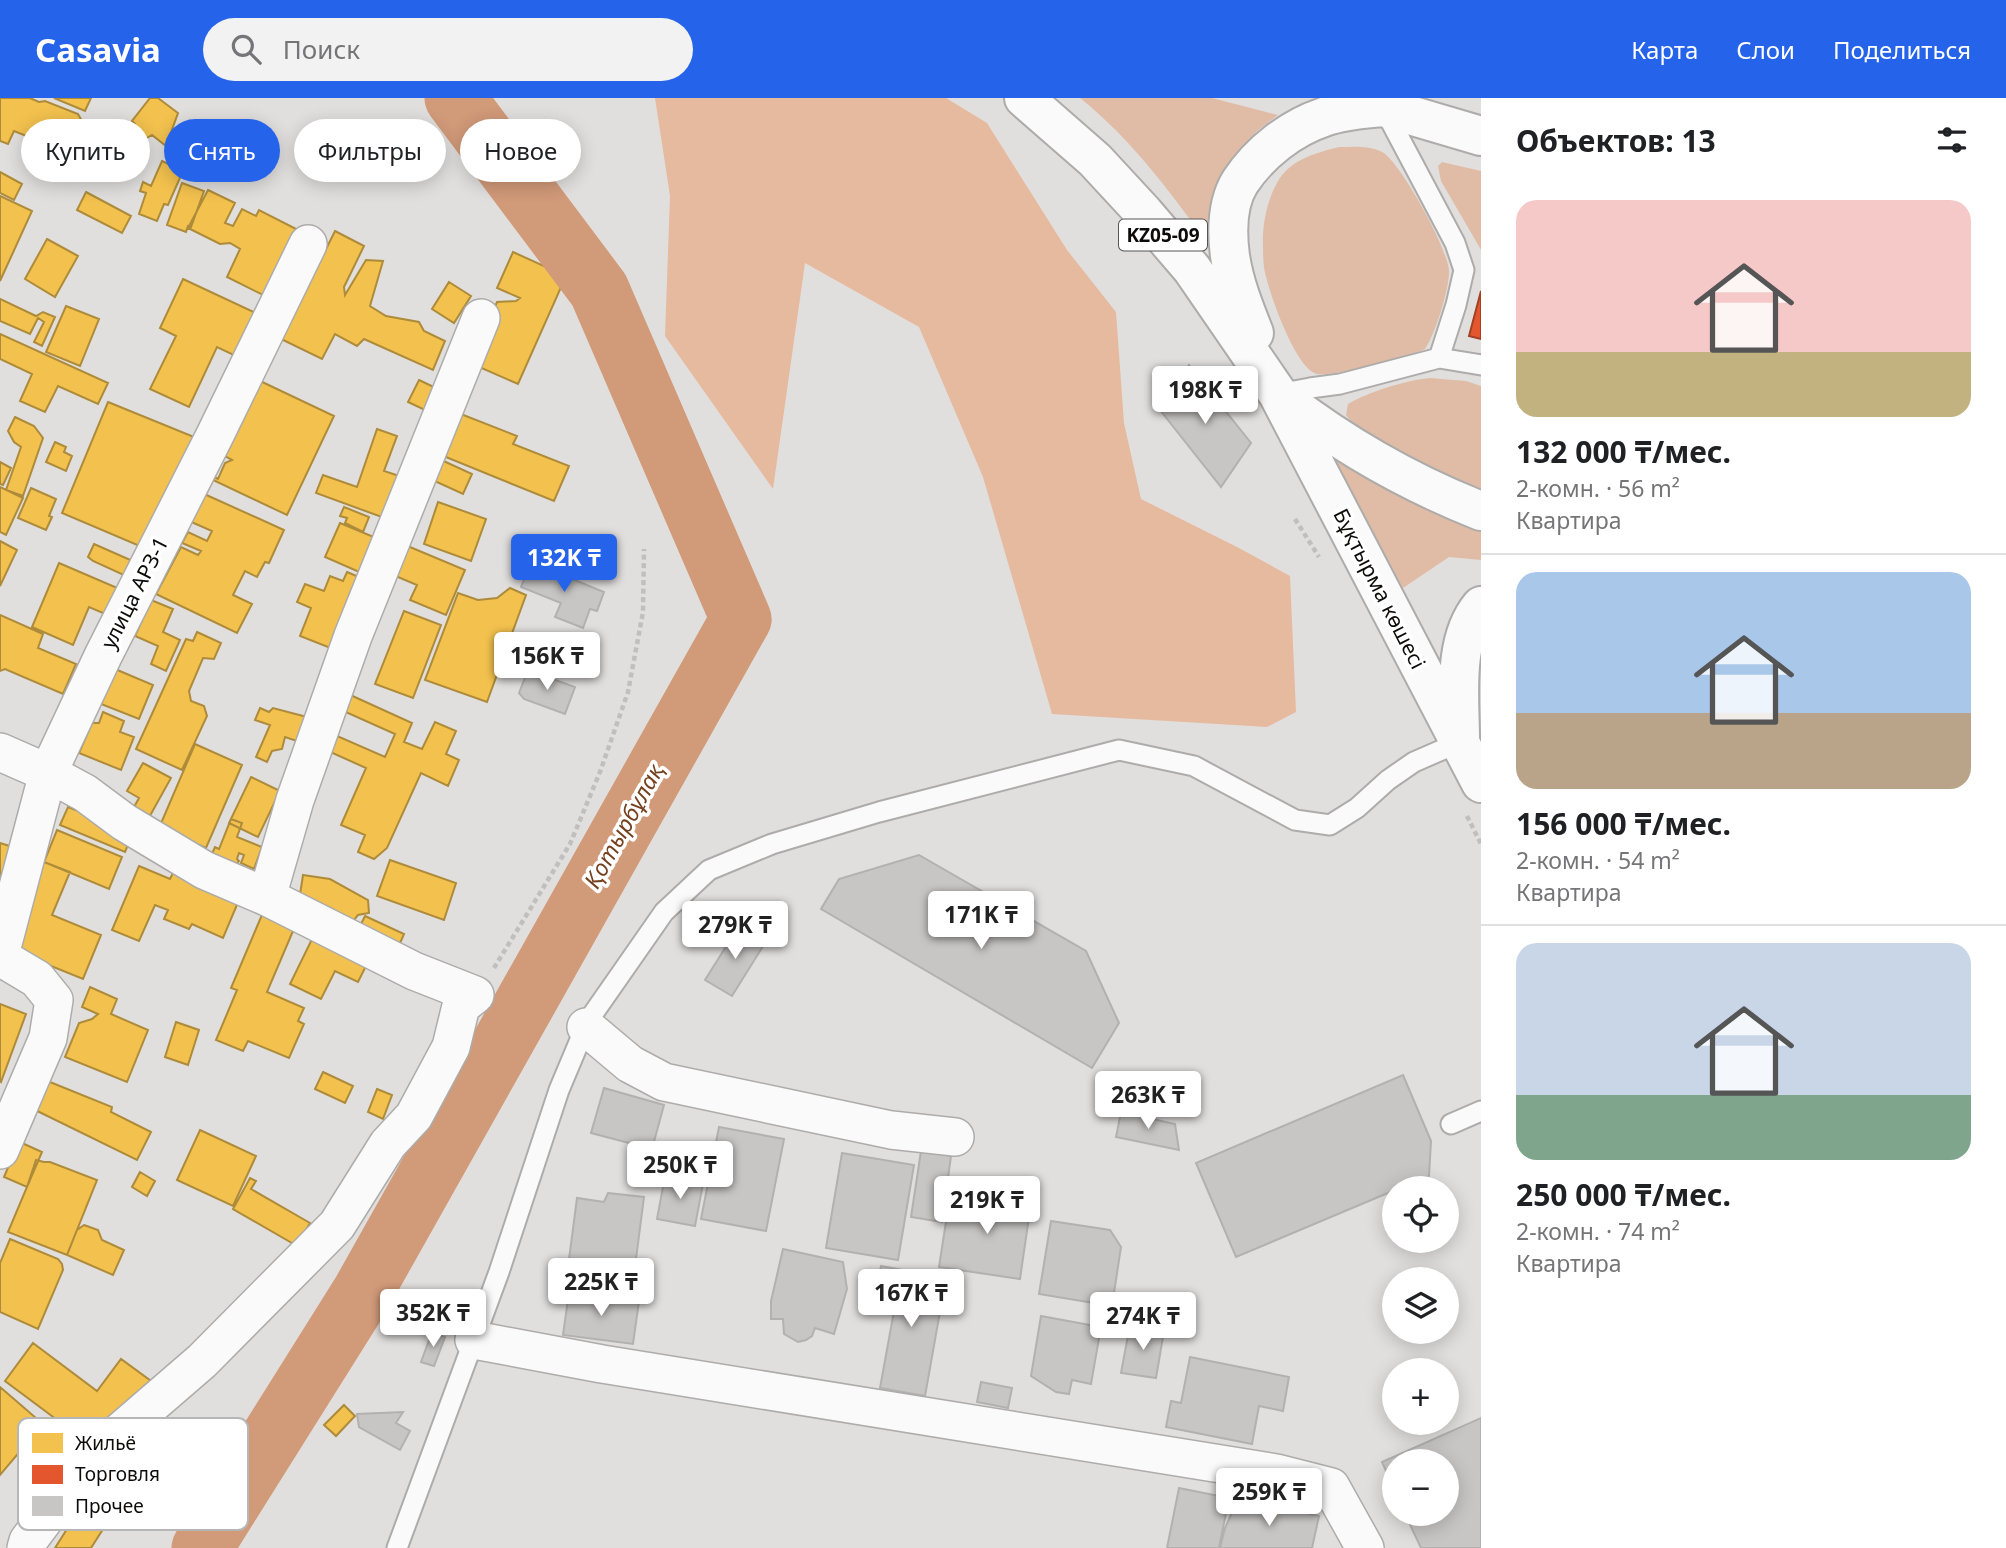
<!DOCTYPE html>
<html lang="ru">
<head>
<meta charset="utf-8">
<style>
	:root { --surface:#fff; --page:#f2f2f2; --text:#202124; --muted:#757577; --line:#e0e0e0; --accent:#2563eb }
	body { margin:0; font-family:"Noto Sans",sans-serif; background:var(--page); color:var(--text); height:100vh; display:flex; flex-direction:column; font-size:26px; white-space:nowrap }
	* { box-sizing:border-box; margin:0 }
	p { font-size:23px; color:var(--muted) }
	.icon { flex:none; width:38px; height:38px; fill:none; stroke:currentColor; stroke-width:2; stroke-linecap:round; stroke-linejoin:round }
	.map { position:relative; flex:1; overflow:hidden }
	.drawer { display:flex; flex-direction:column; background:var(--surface); width:525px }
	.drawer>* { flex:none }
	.top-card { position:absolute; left:21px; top:21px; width:665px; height:63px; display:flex; gap:14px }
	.tools { position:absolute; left:1382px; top:1078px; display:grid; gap:14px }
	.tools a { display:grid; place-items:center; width:77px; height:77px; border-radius:50%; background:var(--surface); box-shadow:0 4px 18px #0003; font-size:35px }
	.price { position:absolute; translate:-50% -60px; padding:0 16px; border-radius:7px; background:#fff; color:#222; font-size:23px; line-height:46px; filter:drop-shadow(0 2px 4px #0008) }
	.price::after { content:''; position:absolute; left:50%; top:42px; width:21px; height:16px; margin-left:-10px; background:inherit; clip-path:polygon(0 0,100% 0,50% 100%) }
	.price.active { background:var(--accent); color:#fff }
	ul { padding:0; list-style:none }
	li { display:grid; align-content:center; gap:14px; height:371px; padding:0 35px }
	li+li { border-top:2px solid var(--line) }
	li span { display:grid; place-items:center; height:217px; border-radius:21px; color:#555 }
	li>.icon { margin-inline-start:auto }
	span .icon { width:126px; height:126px; fill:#fffc; stroke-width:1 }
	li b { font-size:30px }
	h2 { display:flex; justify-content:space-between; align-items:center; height:84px; padding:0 35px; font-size:30px }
	.chip { padding:0 24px; border-radius:32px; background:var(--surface); box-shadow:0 4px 18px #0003; font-size:24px; line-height:63px }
	.chip.active { background:var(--accent); color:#fff }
	header { display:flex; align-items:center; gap:42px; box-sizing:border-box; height:98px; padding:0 35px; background:var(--accent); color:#fff }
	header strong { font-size:33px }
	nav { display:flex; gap:38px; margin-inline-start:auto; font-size:24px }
	.search { width:490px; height:63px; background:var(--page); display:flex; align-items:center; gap:18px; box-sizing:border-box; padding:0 24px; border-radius:38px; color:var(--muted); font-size:26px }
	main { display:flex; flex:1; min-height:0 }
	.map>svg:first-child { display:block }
	.green { fill:#e0bca6 }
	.forest { fill:#e6ba9f }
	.homes { fill:#f2c14e; stroke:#ad8b3a; stroke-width:2 }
	.shops { fill:#e4572e; stroke:#a44024; stroke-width:2 }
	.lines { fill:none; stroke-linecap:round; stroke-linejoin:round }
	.river { stroke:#d19a79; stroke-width:61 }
	.building { fill:#c7c6c4; stroke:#b3b1b0; stroke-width:2 }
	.service-casing { stroke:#adacaa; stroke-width:23 }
	.minor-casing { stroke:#adacaa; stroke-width:40 }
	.primary-casing { stroke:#adacaa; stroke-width:42 }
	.path { stroke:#c0bfbf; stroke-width:4.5; stroke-dasharray:5 3.5; stroke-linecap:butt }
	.service { stroke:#fafafa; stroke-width:19 }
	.minor { stroke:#fafafa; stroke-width:37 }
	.primary { stroke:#fafafa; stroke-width:38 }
	.labels { text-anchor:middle; stroke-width:7; stroke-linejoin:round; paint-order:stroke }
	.shield { fill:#fff; stroke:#565554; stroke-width:2 }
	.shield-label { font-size:19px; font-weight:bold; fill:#0d0c0b }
	.street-label { font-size:21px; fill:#0d0c0b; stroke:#fff }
	.water-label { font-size:23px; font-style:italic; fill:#76411f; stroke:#fff }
	.key { fill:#fff; stroke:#b6b6b6; stroke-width:2 }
	.key-label { font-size:19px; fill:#0d0c0b }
</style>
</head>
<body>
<header>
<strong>Casavia</strong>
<div class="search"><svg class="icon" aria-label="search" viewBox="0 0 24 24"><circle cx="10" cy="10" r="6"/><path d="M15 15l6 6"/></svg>Поиск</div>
<nav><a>Карта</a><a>Слои</a><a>Поделиться</a></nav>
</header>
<main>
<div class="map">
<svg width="1481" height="1450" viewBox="0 0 1481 1450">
	<rect width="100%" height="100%" fill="#e1dfdd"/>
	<!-- green -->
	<path class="green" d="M1080,0H1212L1278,17L1257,33L1240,52L1229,69L1218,160C1177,103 1135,44 1080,0Z
		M1339,49C1353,49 1369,47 1382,54C1400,63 1450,154 1449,174C1449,192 1435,237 1425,251C1407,259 1334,279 1317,276C1295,271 1267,190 1264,169C1263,162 1263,154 1263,147C1262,127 1267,103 1277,85C1289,62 1315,55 1339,49Z
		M1442,64L1481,73V152L1441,83L1438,68Z
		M1430,280L1466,283L1481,288V393L1413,364L1353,326L1346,317L1348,306C1368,294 1407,282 1430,280Z
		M1316,334L1481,428V462L1449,459L1403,490Z"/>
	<!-- forest -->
	<path class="forest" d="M655,0H946L987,25L1067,152L1116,214L1124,325L1141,401L1239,450L1290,478L1296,614L1267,629L1052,616L983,379L919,229L805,165L773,391L665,238L670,98Z"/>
	<!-- homes -->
	<path class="homes" d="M0,0H30L39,4L45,3L78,16L82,23L69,55L14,33L8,46L0,43Z
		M54,0H91L85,13Z
		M150,0H158L178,15L166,48L152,37L135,47L128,43L135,26L132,23Z
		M191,32L210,45L192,72L172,59Z
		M162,63L183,73L168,107L164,106L157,123L139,116L146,95L140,93L143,84L151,88Z
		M0,74L22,86L14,102L0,95Z
		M182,85L204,93L191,129L188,128L186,134L167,127Z
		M208,92L235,105L225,125L233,128L242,111L256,118L259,112L302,134L269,200L227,179L240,151L230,145L220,146L188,130Z
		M86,94L131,118L122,135L77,112Z
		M0,98L32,113L0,183Z
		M335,133L364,148L344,189L345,197L366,162L383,163L370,208L386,218L419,224L424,233L445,243L433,272L364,241L357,248L335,236L322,261L281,241Z
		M47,141L78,158L55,199L25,181Z
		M513,154L566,178L518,286L470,265L497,204L516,203L520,200L497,190Z
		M183,181L260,217L240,260L217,249L189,309L150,291L176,238L160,230Z
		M449,184L471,198L454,225L432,211Z
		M0,201L36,218L43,214L55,219L42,248L34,244L44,224L38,220L30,236L0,223Z
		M66,208L99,221L80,268L46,254Z
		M0,236L108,285L98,306L58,288L45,314L20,303L32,276L0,261Z
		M258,282L334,318L287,417L213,382L214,379L218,381L225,365L232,362L223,357Z
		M419,282L438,291L427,313L408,304Z
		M108,304L199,341L149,452L62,415Z
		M448,311L517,338L513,346L569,368L554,403L431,353Z
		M15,319L34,328L43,340L23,398L6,392L21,349L14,344L8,333Z
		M377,331L397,338L384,373L405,380L390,422L316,395L323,377L357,389Z
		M55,344L66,349L64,354L72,358L66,373L46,364Z
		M437,360L472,376L463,396L428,380Z
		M0,364L11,370L3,387L0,386Z
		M0,389L23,400L6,437L0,434Z
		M31,390L56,401L49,418L52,419L46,432L18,420Z
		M202,395L284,432L269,465L265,464L257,479L245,473L233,497L252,506L237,535L156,496L181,449L198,457L201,453L182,445L188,434L207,443L212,433L189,423Z
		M438,404L486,421L471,463L424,446Z
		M344,409L369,419L363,434L345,425L347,420L340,418Z
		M340,425L381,442L366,477L325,459Z
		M0,443L17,452L0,488Z
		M398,444L465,472L446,517L410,502L417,487L386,474Z
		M94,446L135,464L128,479L93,463L88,459Z
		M59,465L122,492L110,518L89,509L73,547L32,529Z
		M347,474L366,482L338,553L300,538L311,510L297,504L305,486L324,493L330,478L343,483Z
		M510,490L526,497L487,604L425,582L458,495L478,502L497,500Z
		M151,502L173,511L163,534L180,542L166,573L151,566L158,548L135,538Z
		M404,513L441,527L413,600L375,586Z
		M0,517L43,536L38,550L76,566L63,596L5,571L0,573Z
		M197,534L221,545L214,561L203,560L189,593L191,603L204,608L207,618L182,672L136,651L186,541L193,543Z
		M115,571L153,587L139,621L101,606Z
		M346,595L412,625L404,644L422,651L435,624L456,633L446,656L459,662L448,688L421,675L387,750L374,761L358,754L365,737L341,727L366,670L328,653L335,637L385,659L395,636L339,611Z
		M260,610L269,614L273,610L307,619L300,644L285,639L282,651L272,653L267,664L256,659L270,627L255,622Z
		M103,614L124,623L120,634L134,639L121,672L79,655L92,625H99Z
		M195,646L242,667L206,750L159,730Z
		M143,665L171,680L146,725L130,716L139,700L127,693Z
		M251,679L280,693L258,739L229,725Z
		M68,709L96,720L131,740L125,754L60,727Z
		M231,721L242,725L237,739L262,749L254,771L241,765L244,757L239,755L237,761L239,763L233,769L210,760L215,749L219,751Z
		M57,732L122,759L109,791L44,764Z
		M0,745L16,750L6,781L0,779Z
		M390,762L456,785L444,822L377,798Z
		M44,764L70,774L52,817L101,837L83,881L9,851Z
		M139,768L170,781L174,773L239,802L223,840L192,826L189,831L164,821L168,812L155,807L139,843L112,832Z
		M303,777L330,781L368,802L369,815L358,817L351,826L299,803Z
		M264,812L296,826L267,894L304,910L298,923L304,926L289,960L248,943L243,953L216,942L237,892L231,890Z
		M365,818L404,836L398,850L358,832Z
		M313,839L367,866L358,884L335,873L321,901L290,886Z
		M90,889L117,901L111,916L148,932L127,984L65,959L79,925L92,921L98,916L82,909Z
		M0,906L26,916L1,984L0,983Z
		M176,924L199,932L188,967L165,959Z
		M323,974L353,988L345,1005L315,991Z
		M45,982L112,1009L111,1014L151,1034L137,1062L31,1010Z
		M377,991L392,997L383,1021L368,1014Z
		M200,1032L256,1058L233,1108L177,1082Z
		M22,1045L42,1054L27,1089L4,1079L17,1048Z
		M36,1062L44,1064H50L97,1082L67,1157L8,1134L27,1089Z
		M140,1074L155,1083L147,1098L132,1089Z
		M250,1080L256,1083L251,1091L310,1125L297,1148L233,1111Z
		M84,1127L98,1132L102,1142L124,1152L113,1177L67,1157L77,1132Z
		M10,1141L58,1161L62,1166L63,1172L38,1231L0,1214V1165Z
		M33,1245L97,1293L121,1261L151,1283L92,1348L5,1283Z
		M0,1289L43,1326L0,1377Z
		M344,1307L355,1318L336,1338L324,1327Z
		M79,1412L105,1428L91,1450H55Z"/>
	<!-- shops -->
	<path class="shops" d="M1481,193V241L1469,238Z"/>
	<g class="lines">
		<!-- river -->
		<path class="river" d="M202,1450L362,1195L741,521L599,192L455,0"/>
	</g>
	<!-- building -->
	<path class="building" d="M1189,267L1251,345L1221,389L1160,312Z
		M531,464L604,494L597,513L590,511L583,530L555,519L561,505L521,489Z
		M528,572L575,589L565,616L524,601L519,595Z
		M919,757L1086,853L1119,925L1092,970L821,811L839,781Z
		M739,828L765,845L732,898L705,882Z
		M1403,977L1431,1043L1429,1078L1400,1090H1395V1092L1236,1159L1196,1065Z
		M604,990L664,1007L652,1051L591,1035Z
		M1121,1014L1175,1026L1179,1052L1116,1039Z
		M719,1029L784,1041L766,1133L701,1121Z
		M921,1053L951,1058L942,1124L911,1119Z
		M842,1055L914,1067L898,1162L826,1150Z
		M665,1078L703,1086L695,1128L657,1121Z
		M1001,1093L1032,1098L1020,1181L939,1169L949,1104L992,1110Z
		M608,1095L644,1099L631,1200L565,1192L577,1100L604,1104Z
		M1051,1123L1110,1132L1121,1149L1112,1208L1039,1196Z
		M783,1151L843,1164L847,1191L834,1236L815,1230L812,1238L806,1242L798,1244L784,1236L783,1221H771V1203Z
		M881,1168L946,1180L925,1298L880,1290L898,1191L878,1187Z
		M569,1194L639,1203L633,1246L563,1237Z
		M1041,1218L1101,1229L1091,1286L1072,1282L1069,1296L1056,1294L1031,1278Z
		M1130,1227L1164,1233L1156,1280L1121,1275Z
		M432,1234L445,1239L434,1268L421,1264Z
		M1190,1259L1289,1279L1283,1313L1259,1308L1252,1346L1166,1329L1171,1303L1181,1305Z
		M981,1284L1012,1290L1008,1310L977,1304Z
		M403,1314L396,1325L410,1333L400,1352L359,1329L357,1316Z
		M1481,1320V1450H1421L1405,1416H1447V1363H1395V1393L1382,1364Z
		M1179,1390L1229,1400L1219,1450H1167Z
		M1256,1403L1319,1418L1312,1450H1220L1225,1430L1235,1408Z"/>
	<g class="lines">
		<!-- service casing -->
		<g class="service-casing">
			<path id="service" d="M1384,11L1455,145L1464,172L1456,207L1439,260
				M1278,296L1310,290L1340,286L1439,260L1481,267
				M1451,1026L1481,1013
				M397,1450L499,1174L559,992L588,923L664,814L709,772L772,746L879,714L1119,652L1194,668L1295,722L1330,727L1357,710L1388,682L1414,664L1460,644"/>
		</g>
		<!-- minor casing -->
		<g class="minor-casing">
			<path id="minor" d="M0,654L48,675L85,695L124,724L204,772L267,799L414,873L475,897L461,908L451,949L414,1018L388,1046L337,1127L202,1263L92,1358L28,1443L26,1450
				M267,799L295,702L353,538L481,220
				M0,857L48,675L103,558L215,337L308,146
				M0,859L37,881L54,902L48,940L0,1052
				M586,929L630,966L664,984L891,1032L955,1039
				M474,1242L602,1266L1276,1375L1331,1389L1365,1450"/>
		</g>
		<!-- primary casing -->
		<g class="primary-casing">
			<path id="primary" d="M1024,0L1095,62L1144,115L1192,171L1278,296L1481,685
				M1359,2L1481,38
				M1254,235C1244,210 1234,185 1230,158C1227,135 1227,105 1240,84C1260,54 1291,30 1324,19C1343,12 1363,11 1383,9
				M1285,302C1345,348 1410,385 1481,413
				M1460,641C1460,599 1452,543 1481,508"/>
		</g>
		<!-- path -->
		<path class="path" d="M1295,421L1319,459
			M1467,718L1481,746
			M494,870L570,746L600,674L628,594L643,514L644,451"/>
		<!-- service -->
		<use href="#service" class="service"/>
		<!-- minor -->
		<use href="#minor" class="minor"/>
		<!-- primary -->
		<use href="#primary" class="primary"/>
	</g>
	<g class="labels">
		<!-- shield labels -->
		<rect class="shield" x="1119" y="121.5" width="88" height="31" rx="5"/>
		<g class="shield-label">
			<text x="1163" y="144">KZ05-09</text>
		</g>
		<!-- street labels -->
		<g class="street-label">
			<text transform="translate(1379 491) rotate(63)" y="7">Бұқтырма көшесі</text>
			<text transform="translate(135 495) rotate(-63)" y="7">улица АРЗ-1</text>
		</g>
		<!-- water labels -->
		<g class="water-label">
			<text transform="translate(624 728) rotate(-61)" y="8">Қотырбұлақ</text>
		</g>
	</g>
	<!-- legend -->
	<rect x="18" y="1320" width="230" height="112" rx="10" class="key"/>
	<rect x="32" y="1335" width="31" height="20" fill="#f2c14e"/>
	<rect x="32" y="1367" width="31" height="19" fill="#e4572e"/>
	<rect x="32" y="1398" width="31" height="20" fill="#c7c6c4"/>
	<g class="key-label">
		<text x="75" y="1352">Жильё</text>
		<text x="75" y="1383">Торговля</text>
		<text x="75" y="1415">Прочее</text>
	</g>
</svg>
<div class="tools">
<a><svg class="icon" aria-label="locate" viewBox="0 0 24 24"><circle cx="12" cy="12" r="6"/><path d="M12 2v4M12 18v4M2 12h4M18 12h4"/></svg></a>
<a><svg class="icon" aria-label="layers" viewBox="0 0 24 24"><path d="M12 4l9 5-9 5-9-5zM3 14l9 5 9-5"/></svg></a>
<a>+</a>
<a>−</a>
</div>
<b class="price" style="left:1205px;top:328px">198K ₸</b>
<b class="price active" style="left:564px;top:496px">132K ₸</b>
<b class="price" style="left:547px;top:594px">156K ₸</b>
<b class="price" style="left:981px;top:853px">171K ₸</b>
<b class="price" style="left:735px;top:863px">279K ₸</b>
<b class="price" style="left:1148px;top:1033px">263K ₸</b>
<b class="price" style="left:680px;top:1103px">250K ₸</b>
<b class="price" style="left:987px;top:1138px">219K ₸</b>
<b class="price" style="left:601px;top:1220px">225K ₸</b>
<b class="price" style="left:911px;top:1231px">167K ₸</b>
<b class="price" style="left:433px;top:1251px">352K ₸</b>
<b class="price" style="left:1143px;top:1254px">274K ₸</b>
<b class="price" style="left:1269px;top:1430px">259K ₸</b>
<div class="top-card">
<a class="chip">Купить</a>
<a class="chip active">Снять</a>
<a class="chip">Фильтры</a>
<a class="chip">Новое</a>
</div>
</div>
<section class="drawer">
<h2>Объектов: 13<svg class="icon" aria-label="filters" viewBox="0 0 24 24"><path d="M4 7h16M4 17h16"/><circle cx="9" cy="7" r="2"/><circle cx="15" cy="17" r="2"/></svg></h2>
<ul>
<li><span style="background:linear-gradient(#f6c9c9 70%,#c2b280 0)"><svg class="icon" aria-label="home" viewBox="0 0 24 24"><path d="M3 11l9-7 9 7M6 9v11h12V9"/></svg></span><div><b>132 000 ₸/мес.</b><p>2-комн. · 56 m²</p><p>Квартира</p></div></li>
<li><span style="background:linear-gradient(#a9c7e8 65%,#b9a48a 0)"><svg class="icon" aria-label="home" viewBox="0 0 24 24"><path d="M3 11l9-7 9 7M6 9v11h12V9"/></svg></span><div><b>156 000 ₸/мес.</b><p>2-комн. · 54 m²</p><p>Квартира</p></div></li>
<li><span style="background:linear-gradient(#c9d6e8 70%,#7fa58c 0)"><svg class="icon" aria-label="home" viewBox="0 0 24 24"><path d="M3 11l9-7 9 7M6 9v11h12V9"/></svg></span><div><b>250 000 ₸/мес.</b><p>2-комн. · 74 m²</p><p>Квартира</p></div></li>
</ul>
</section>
</main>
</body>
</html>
